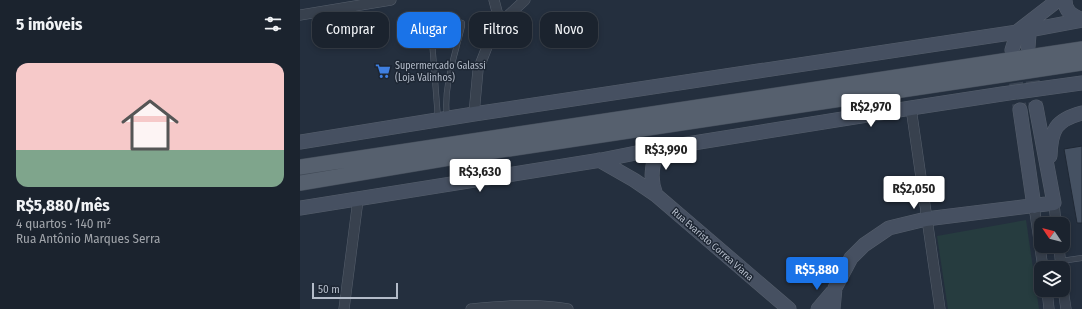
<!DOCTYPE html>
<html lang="pt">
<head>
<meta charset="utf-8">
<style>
	:root { --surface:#1b232e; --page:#282f3a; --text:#f1f3f6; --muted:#a0a4aa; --line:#39404a; --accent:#1a73e8 }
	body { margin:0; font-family:"Fira Sans Condensed",sans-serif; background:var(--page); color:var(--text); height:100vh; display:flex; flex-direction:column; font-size:15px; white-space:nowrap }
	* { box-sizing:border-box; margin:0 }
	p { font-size:13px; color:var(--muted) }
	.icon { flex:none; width:22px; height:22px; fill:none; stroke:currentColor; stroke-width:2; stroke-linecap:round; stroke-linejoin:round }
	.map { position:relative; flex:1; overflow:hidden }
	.drawer { display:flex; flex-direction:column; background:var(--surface); width:300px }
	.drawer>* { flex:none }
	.top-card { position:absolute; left:12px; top:12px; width:380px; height:36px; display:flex; gap:8px }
	.needle { width:26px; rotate:305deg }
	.controls { position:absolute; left:734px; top:217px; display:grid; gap:8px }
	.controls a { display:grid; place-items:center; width:36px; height:36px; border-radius:8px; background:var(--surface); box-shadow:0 2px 6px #0003,0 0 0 1px var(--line); font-size:20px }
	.scale { position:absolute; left:12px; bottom:10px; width:86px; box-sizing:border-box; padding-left:4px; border:2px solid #b4bcc9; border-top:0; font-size:11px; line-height:14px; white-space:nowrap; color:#b4bcc9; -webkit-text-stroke:3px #1d2633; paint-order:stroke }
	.price { position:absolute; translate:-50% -34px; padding:0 9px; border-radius:4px; background:#fff; color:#222; font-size:13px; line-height:26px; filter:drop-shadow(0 1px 2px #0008) }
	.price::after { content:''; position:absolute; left:50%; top:24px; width:12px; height:9px; margin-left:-6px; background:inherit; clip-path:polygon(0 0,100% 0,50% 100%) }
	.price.on { background:var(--accent); color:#fff }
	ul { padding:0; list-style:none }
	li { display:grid; align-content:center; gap:8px; height:212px; padding:0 16px }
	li+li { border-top:1px solid var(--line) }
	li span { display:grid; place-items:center; height:124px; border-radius:12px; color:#555 }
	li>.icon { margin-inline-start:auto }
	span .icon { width:72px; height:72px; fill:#fffc; stroke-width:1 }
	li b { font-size:17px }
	h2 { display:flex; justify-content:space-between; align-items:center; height:48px; padding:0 16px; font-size:17px }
	.chip { padding:0 14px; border-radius:12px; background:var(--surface); box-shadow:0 2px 6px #0003,0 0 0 1px var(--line); font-size:14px; line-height:36px }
	.chip.on { background:var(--accent); color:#fff }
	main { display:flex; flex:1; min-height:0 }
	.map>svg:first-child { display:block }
	.green { fill:#263c3f }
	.building { fill:#455162; stroke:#1f2835 }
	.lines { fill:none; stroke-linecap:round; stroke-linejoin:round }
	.secondary-tunnel { stroke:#3a4453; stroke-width:14; stroke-dasharray:14 7; stroke-linecap:butt }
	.lane-casing { stroke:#565f6c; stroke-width:6 }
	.street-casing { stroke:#565f6c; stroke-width:11 }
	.secondary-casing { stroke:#565f6c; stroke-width:15 }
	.primary-casing { stroke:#414a57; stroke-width:16 }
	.lane { stroke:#38414e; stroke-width:5 }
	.street { stroke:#38414e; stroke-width:10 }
	.secondary { stroke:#465061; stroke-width:14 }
	.primary { stroke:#56606e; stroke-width:15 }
	.labels { text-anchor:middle; stroke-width:3; stroke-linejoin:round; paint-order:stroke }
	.poi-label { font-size:10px; fill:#b4bcc9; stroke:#1d2633; text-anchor:start }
	.street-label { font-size:10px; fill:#b4bcc9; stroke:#1d2633 }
</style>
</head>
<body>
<main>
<section class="drawer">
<h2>5 imóveis<svg class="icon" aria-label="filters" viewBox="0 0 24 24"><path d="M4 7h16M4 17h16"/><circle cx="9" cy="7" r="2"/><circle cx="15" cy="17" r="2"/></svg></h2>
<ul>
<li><span style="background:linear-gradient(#f6c9c9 70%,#7fa58c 0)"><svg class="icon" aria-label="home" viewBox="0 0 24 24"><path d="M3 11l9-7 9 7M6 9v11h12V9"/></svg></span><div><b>R$5,880/mês</b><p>4 quartos · 140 m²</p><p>Rua Antônio Marques Serra</p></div></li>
</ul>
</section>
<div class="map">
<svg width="782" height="309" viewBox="0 0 782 309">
	<rect width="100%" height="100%" fill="#242f3e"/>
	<!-- green -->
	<path class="green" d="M726,220L739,309H648L637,236Z"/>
	<!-- building -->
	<path class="building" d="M782,146V223H777L764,149Z"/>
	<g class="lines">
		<!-- secondary-tunnel -->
		<path class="secondary-tunnel" d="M730,60L736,107
			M713,62L720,110"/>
		<!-- lane casing -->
		<g class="lane-casing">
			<path id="lane" d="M138,119L131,27L134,23L158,22L162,23V26C155,55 143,87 147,117
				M761,261L782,258"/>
		</g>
		<!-- street casing -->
		<g class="street-casing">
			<path id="street" d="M194,0L200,23
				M0,15L91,0
				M611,108L640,309
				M174,114L178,70L187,47L200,23L225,0
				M754,203L756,224
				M734,206L743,268
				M759,246L761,268
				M763,289L766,309
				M747,290L749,309
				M44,309L58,200
				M171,309C204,306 234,303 268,309"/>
		</g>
		<!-- secondary casing -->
		<g class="secondary-casing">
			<path id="secondary" d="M765,0C765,12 772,15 782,20
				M728,47L730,22
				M712,50L718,31L758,0
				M720,110L734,206
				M0,142L174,114L730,30L782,20
				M356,149C353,166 349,178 356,195
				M750,156C751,129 756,120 782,113
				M299,160L334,180L356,195L489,309
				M0,208L301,160L356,149L611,108L702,94L782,83
				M518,309L535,289
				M533,309L535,288L551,258L564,245L589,228L626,219L754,203L736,107"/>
		</g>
		<!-- primary casing -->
		<g class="primary-casing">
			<path id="primary" d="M0,167L782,49
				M0,183L155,157L782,63"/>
		</g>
		<!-- lane -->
		<use href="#lane" class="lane"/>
		<!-- street -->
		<use href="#street" class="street"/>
		<!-- secondary -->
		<use href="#secondary" class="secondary"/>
		<!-- primary -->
		<use href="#primary" class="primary"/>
	</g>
	<!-- icons -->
	<defs>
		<g id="supermarket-bare" transform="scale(1.2)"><path d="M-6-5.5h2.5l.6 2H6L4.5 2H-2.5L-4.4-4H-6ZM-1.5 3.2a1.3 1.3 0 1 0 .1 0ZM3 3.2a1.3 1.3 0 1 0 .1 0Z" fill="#3f7fe0" stroke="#1d2633" stroke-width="2.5" paint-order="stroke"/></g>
	</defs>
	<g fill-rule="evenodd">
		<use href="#supermarket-bare" x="83" y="71"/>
	</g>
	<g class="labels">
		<!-- poi labels -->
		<g class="poi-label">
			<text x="95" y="69">Supermercado Galassi<tspan x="95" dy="12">(Loja Valinhos)</tspan></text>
		</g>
		<!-- street labels -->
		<g class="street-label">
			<text transform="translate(413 244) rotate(41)" y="4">Rua Evaristo Correa Viana</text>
		</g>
	</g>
</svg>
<div class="controls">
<a><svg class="needle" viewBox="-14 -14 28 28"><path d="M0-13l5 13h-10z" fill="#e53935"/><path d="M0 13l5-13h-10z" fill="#a0a4aa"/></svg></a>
<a><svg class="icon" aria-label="layers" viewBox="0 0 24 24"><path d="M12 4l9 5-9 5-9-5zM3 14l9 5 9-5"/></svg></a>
</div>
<div class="scale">50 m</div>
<b class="price" style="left:571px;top:128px">R$2,970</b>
<b class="price" style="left:366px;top:171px">R$3,990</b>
<b class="price" style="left:180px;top:193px">R$3,630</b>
<b class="price" style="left:614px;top:210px">R$2,050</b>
<b class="price on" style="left:517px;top:291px">R$5,880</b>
<div class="top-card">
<a class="chip">Comprar</a>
<a class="chip on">Alugar</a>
<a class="chip">Filtros</a>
<a class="chip">Novo</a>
</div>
</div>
</main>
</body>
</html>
